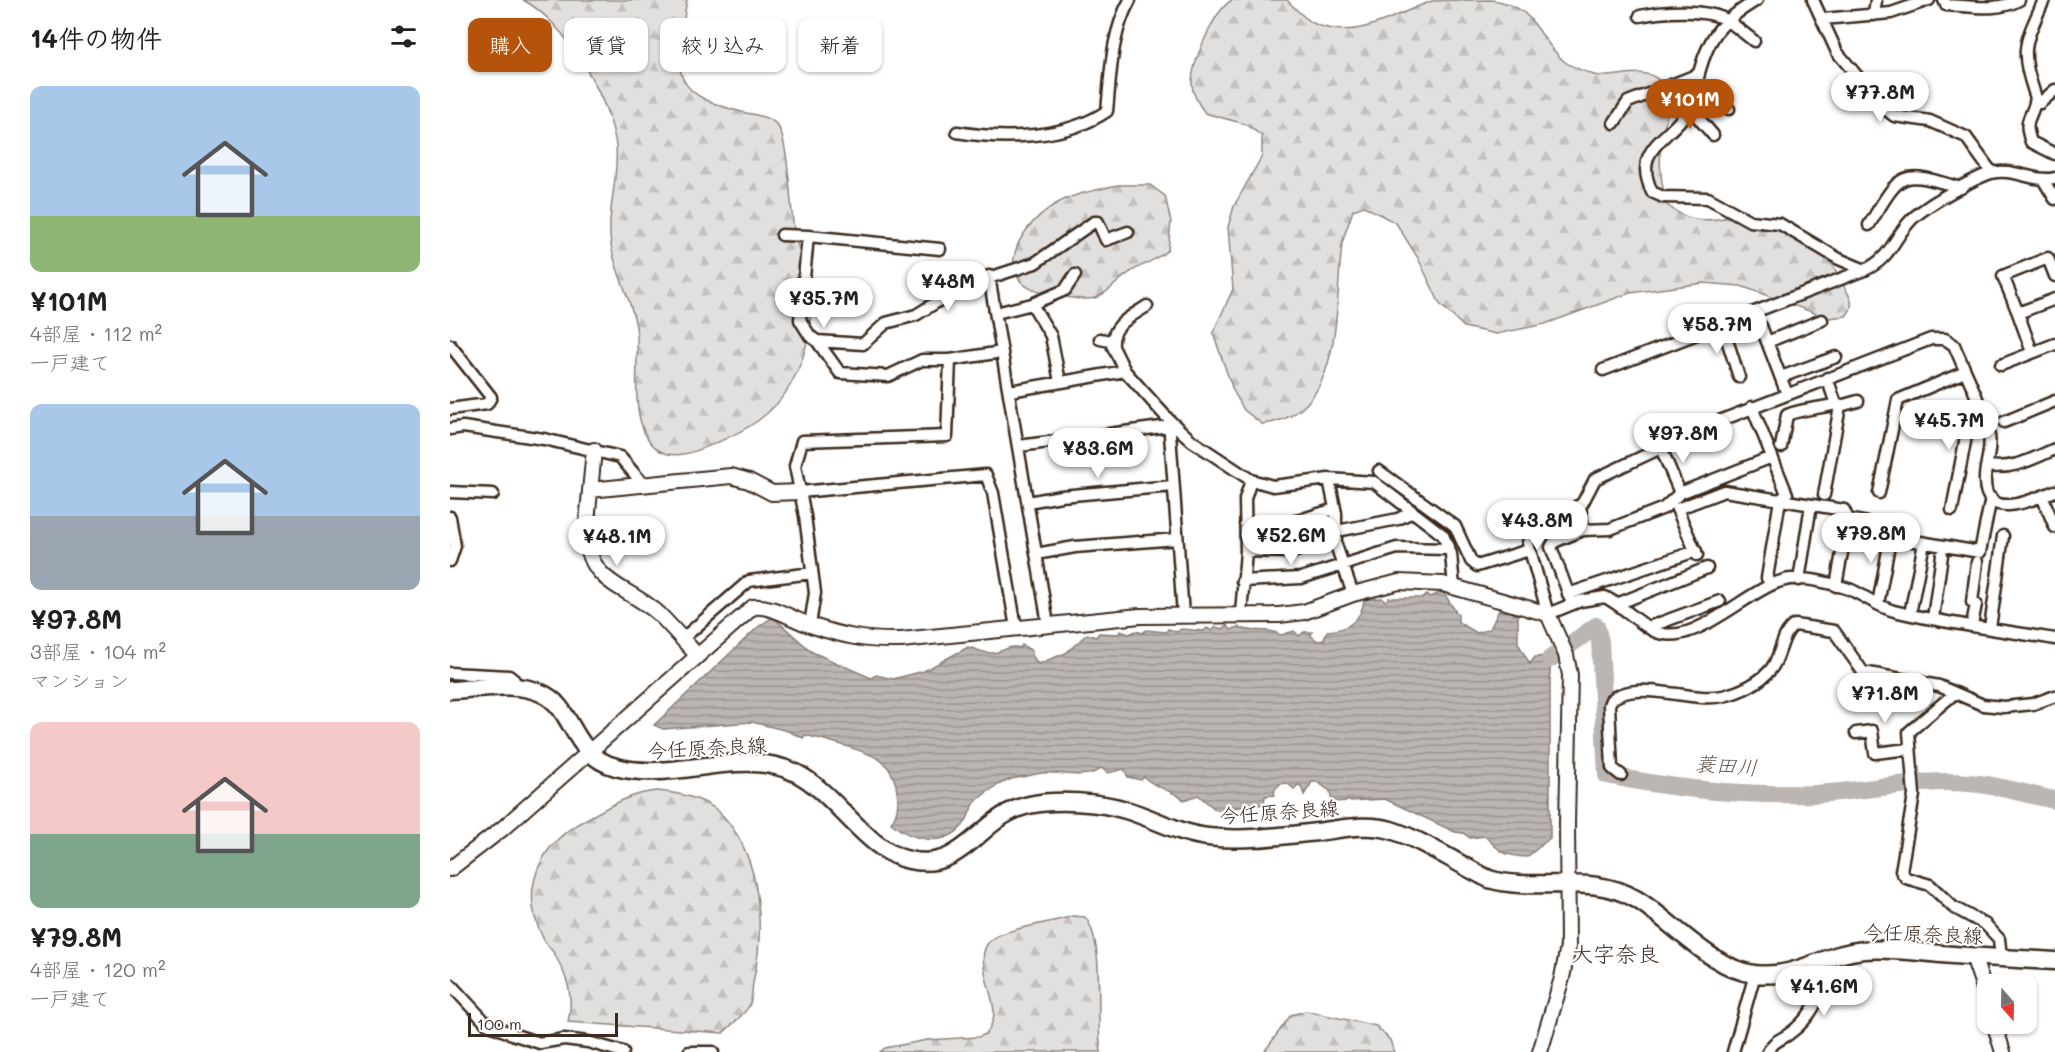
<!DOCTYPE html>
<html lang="ja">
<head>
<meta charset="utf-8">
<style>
	:root { --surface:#fff; --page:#f6f6f6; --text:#202124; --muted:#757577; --accent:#b45309 }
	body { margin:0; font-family:Mali,"Klee One",sans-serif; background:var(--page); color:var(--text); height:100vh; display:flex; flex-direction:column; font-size:22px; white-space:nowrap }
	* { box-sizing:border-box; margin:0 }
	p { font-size:20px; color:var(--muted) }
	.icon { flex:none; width:33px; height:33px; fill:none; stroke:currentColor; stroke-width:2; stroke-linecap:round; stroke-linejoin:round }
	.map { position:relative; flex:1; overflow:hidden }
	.side { display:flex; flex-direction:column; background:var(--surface); width:450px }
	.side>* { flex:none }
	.banner { position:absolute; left:18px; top:18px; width:570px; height:54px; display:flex; gap:12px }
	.needle { width:39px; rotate:160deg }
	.fabs { position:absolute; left:1527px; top:974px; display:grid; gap:12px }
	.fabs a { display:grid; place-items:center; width:60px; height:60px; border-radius:12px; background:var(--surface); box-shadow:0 2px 4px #0004; font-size:30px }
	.scale { position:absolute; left:18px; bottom:15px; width:150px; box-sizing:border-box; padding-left:6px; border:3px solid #3b2a1e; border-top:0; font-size:16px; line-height:21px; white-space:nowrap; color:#3b2a1e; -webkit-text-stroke:4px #fff; paint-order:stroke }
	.price { position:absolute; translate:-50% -51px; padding:0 14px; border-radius:21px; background:#fff; color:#222; font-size:20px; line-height:39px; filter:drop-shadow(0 2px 3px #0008) }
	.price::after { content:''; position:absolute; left:50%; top:36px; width:18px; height:14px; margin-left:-9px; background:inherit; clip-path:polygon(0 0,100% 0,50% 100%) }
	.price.on { background:var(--accent); color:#fff }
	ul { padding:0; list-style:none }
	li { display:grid; align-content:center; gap:12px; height:318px; padding:0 30px }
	li span { display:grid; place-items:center; height:186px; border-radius:12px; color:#555 }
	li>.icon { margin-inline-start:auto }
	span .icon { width:108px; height:108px; fill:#fffc; stroke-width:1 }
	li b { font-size:26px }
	h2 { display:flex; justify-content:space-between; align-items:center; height:72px; padding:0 30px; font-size:26px }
	.pill { padding:0 21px; border-radius:12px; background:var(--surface); box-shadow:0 2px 4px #0004; font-size:21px; line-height:54px }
	.pill.on { background:var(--accent); color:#fff }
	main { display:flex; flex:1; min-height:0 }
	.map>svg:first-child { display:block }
	.forest { fill:url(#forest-firs); stroke:#8e857e; stroke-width:1.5 }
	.water { fill:url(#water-rules); stroke:#887e77; stroke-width:1.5 }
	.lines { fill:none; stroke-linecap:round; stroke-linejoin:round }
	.river { stroke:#bcb6b3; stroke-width:18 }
	.minor-casing { stroke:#3b2a1e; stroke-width:15 }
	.tertiary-casing { stroke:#3b2a1e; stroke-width:18 }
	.secondary-casing { stroke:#3b2a1e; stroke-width:21 }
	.minor { stroke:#fff; stroke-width:10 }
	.tertiary { stroke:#fff; stroke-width:14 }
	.secondary { stroke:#fff; stroke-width:16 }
	.labels { text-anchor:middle; stroke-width:4.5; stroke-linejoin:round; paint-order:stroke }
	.street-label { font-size:20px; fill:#3b2a1e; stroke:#fff }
	.water-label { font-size:21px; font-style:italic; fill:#685b52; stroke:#fff }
	.quarter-label { font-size:22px; fill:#3b2a1e; stroke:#fff }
</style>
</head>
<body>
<main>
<section class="side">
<h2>14件の物件<svg class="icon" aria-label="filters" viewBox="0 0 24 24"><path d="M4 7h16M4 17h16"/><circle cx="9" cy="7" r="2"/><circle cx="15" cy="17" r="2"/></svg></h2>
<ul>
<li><span style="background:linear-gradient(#a9c7e8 70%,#8fb573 0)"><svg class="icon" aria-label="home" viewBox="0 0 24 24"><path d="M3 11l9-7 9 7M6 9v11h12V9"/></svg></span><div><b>¥101M</b><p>4部屋 · 112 m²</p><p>一戸建て</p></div></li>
<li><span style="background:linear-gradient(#a9c7e8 60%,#9aa5b1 0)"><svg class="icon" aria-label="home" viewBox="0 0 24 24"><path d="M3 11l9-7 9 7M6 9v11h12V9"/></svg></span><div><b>¥97.8M</b><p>3部屋 · 104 m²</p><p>マンション</p></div></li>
<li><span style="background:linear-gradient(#f6c9c9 60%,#7fa58c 0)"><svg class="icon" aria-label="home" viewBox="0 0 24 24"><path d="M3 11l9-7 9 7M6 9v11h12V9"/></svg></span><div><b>¥79.8M</b><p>4部屋 · 120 m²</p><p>一戸建て</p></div></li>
</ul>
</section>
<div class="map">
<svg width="1605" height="1052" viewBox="0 0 1605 1052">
	<defs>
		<pattern id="forest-firs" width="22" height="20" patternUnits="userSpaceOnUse" patternTransform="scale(1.5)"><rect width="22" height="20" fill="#e2e0de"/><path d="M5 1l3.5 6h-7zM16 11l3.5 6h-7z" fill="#c3c0be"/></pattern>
		<pattern id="water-rules" width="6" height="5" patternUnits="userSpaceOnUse" patternTransform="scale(1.5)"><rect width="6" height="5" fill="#bcb6b3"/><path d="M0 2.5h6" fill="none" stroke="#9a9491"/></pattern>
	</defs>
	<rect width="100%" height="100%" fill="#fff"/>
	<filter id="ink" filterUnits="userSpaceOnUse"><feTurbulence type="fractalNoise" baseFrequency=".0167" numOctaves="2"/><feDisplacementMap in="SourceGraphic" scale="12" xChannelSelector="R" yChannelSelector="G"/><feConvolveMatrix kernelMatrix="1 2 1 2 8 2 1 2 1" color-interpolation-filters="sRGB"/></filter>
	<g filter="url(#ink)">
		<!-- forest -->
		<path class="forest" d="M73,0H237C225,72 216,94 296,113C306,115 320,117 327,125C339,140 340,207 344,229C347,244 351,258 355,272C366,310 360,350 341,384C323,416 296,430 264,444C247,451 222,462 206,448C178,425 189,366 187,336C185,305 166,276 161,245C156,212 169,180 166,146C161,101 115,21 73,0Z
			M782,0H837C845,8 854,19 865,24C907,42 944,14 982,1C994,0 1028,0 1041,0C1087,5 1086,38 1115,62C1122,67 1136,72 1144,75C1164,81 1199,62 1213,85C1226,109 1210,128 1210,151C1210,168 1212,190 1217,205C1249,231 1265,215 1301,216C1328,217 1360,234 1377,256C1383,264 1388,275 1393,284C1399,297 1407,303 1396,316L1378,318L1291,286L1254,283L1180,293L1095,324L1046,334L1014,327L990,304L968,258L946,223L914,206L903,210C900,221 894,233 892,245C884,304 896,417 812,424L794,410L783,390L763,333L783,289L778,227L784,206L812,156V136L795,124L755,113C749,105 742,94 742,83C742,63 764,10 782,0Z
			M668,185H700L715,196L721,222L718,250C708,259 694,264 682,271C669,278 660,293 645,298C633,301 616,297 604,295C537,287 565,227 606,204C625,193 647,190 668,185Z
			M207,791C230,793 258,798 274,817C312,860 315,930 303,983C302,990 302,1000 299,1006C294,1015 281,1025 273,1033L118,1022C124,998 118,978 106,957C103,950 96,945 93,938C69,891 88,847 131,822C155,809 179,793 207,791Z
			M623,916L635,917C656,943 645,1016 651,1052H430L435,1048L477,1040L528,1037L536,1034C540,1028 544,1021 544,1013C544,990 518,950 547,936C565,927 601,923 623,916Z
			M856,1011L926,1026L940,1040L944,1052H814L841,1015Z"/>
		<!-- water -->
		<path class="water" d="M993,592L1008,615V622L1027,633L1040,629L1049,610L1056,612L1060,609L1064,615L1068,614V643L1080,664L1085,657L1100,656L1108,646L1111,655L1100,664V838L1077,857C1054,856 1050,852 1035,836L1020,838L1013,833L1005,832L935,799L882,802L880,791L867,782H862L854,795L851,786L848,785L844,789L837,783L830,784L825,789L824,795L815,796L814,804L766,810L748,795L734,800C721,789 706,789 694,777L691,780L678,777L674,769L658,773L651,768C638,781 610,771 593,773C584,774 575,777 566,778C553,780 528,796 522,807C519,813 518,819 514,824C495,849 461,840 441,823C448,813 449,803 447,792C446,781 442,771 434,763C423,752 372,739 355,735L353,738L338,731L302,722L213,729L204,725L308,627L323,617L362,652L421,678L426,675L443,679L474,671L518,647C526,649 531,653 541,653C552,653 559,644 570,648L572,645L582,651V655L588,664L616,653L637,634L646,637L649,633L669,634L670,631L679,634L686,631L693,633L696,630L716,632L718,629L727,632L731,629L754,631L757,628L762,631L766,627L773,629L777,625L781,630L788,627C799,634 819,627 831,635L844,631L849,636L854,632H862L861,636L868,641L874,640L877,631C897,630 911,622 914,600L932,598L935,601L939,598H973L977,595L980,597Z"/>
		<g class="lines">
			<!-- river -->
			<path class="river" d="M1100,659L1146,626L1150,641L1157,775C1224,789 1297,796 1365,794C1419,791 1475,777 1529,784C1554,787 1580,795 1605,800"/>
			<!-- minor casing -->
			<g class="minor-casing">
				<path id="minor" d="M1307,0C1272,21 1260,33 1249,73C1247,83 1245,94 1241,104C1224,140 1180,145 1202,192L1213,197L1258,198L1300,221L1330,224L1389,259L1415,270C1442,257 1442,240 1461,220C1475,206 1522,179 1541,173C1563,167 1584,183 1605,178
					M1363,0L1387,52L1433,107L1444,116L1480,121L1516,137L1542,173
					M1494,0L1496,5C1520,6 1547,12 1569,0
					M1594,0C1573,46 1570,50 1586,98C1583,119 1572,117 1581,142L1605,154
					M1424,15L1426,0
					M1190,16C1213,11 1258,8 1278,21C1287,27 1296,35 1304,41
					M1373,19L1441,13L1479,0
					M1243,97L1279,109
					M1585,102L1590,103L1605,90
					M1239,107L1263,135
					M1164,123L1178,102L1249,74
					M507,132C554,140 616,139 657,111C661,72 661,34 680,0
					M1594,181L1605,199
					M1419,225C1452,170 1450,170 1511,188
					M332,235L358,236L350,320L360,336L367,341L390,373L438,376L472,360H500
					M358,236L490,249
					M539,276L598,624
					M1605,276L1598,258L1553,276L1568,313L1605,299
					M582,304L615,290L625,275
					M546,313L582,304L601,336L610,382
					M1568,313L1582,352
					M1272,324L1289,377
					M1311,326L1337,394
					M650,339L660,341L675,371
					M367,341L413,344L436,323L466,315L511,287L585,263L644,222H648L656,240L678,232
					M1317,342L1372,320
					M0,345L41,397L37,404L0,409
					M663,345C661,325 682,316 697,306
					M1551,365L1605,344
					M1153,370L1414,270
					M1331,377L1386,357
					M1377,378L1386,404L1390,406L1408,401
					M560,391L675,371L719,420L742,441L801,480L823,486L879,479L886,513V545L903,594
					M1302,407L1337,494L1330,500L1317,578L1321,585
					M719,420L733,615
					M1554,422L1605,401
					M0,429L13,427L94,439L170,457L194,485
					M569,446L719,426
					M1331,447L1337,415C1354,408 1369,409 1386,404
					M1211,448L1230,493
					M1538,466C1563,470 1582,459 1605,449
					M929,471L1005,526L1021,561L1027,566L1079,550
					M879,479L924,482L993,535L1001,554L1004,587
					M1605,491C1585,499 1535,523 1535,481C1534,466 1542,451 1539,436C1532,404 1516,374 1504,345L1495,339H1481L1264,423L1145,479L1132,504L1091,523L1080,534L1078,543L1098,614L1130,601L1155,597C1173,606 1187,622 1204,631C1246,651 1302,582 1341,579C1358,578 1382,583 1399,589C1414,595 1428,607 1444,611C1496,624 1551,630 1605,639
					M0,492L43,494
					M350,492L536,475L543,493L566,628
					M1429,493L1448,400L1515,372
					M1374,495L1390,406
					M1592,496L1605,527
					M578,502L611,496L723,486
					M1502,510L1517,431L1523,425L1535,420
					M0,517L5,546L0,561
					M795,524L840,523L885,509
					M1133,530L1160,529L1214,508L1230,493L1322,457
					M887,531L948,519L962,512
					M796,551L842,552L886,538
					M586,554L625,547L727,539
					M1247,555L1227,509L1274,491L1394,510L1398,519L1439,527L1452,539L1530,552L1541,498
					M1349,580L1361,505
					M792,581L851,578L947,548L999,549
					M1386,586L1398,519
					M1118,594L1246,551
					M1120,598L1101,547L1104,542L1133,530L1130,505
					M1167,604L1257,568
					M1428,604L1442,529
					M791,614L796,551L795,499L801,480
					M1460,614L1474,543
					M1483,618L1492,555
					M360,625L365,593L355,516L345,466L352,441L497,436L500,360L552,352
					M1522,625L1526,604L1522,602L1527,562
					M1199,627L1270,601
					M1540,628L1553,536
					M232,639L299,581L362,573
					M0,673L59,676L64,680V687
					M1505,693L1459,732L1464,795L1451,871L1456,878L1480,885L1503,907L1536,925L1549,939L1551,958
					M1406,733L1422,731L1425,753L1459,749
					M1171,775L1162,768L1159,705L1161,700C1187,678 1240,703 1273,696C1290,692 1310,683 1321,669C1331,658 1331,632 1345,625L1384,631L1413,672L1489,686L1533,705L1554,707L1583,704L1605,696
					M0,984L37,1024L65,1035L90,1043L114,1039L138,1042L173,1052
					M239,1052H263
					M1283,1052L1305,974
					M1318,1052C1322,1042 1330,1040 1339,1034C1361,1018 1378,991 1370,963"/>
			</g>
			<!-- tertiary casing -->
			<g class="tertiary-casing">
				<path id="tertiary" d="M144,450L136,533C139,586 177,585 209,614C222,627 234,641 247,655
					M140,490L281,476L299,481L322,493L350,492
					M0,869L52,829L303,607C323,605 341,619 360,625C392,636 417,641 451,640L690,616L829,615L854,612L903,594L949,582L993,584L1098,614L1116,655L1120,675L1117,825L1118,946L1112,978L1090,1052
					M1523,956L1538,1000
					M1544,1023L1553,1052"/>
			</g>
			<!-- secondary casing -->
			<g class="secondary-casing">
				<path id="secondary" d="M0,690C29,689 64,681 91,693C125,707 120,755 166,767C224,783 290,746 346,773C386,793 416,851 459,860C515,873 530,815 579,805C606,799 650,802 676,810C703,818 730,834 758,837C794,841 831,836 867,832C891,829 917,823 941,830C973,840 1008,864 1039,879C1086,893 1141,872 1186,899C1220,919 1262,969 1304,974C1348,979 1375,953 1414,950C1440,948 1466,952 1491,954C1529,957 1567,959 1605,961"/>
			</g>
			<!-- minor -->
			<use href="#minor" class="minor"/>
			<!-- tertiary -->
			<use href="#tertiary" class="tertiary"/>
			<!-- secondary -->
			<use href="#secondary" class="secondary"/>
		</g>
	</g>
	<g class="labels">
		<!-- street labels -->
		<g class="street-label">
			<text transform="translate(257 748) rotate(-3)" y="7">今任原奈良線</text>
			<text transform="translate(829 812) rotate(-4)" y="7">今任原奈良線</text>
			<text transform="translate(1473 934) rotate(2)" y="7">今任原奈良線</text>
		</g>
		<!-- water labels -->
		<g class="water-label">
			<text transform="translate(1276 766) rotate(4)" y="7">蓑田川</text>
		</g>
		<!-- quarter labels -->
		<g class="quarter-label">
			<text x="1165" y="962">大字奈良</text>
		</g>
	</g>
</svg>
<div class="fabs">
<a><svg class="needle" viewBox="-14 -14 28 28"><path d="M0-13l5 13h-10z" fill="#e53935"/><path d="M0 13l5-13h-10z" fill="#757577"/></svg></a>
</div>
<div class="scale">100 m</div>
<b class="price" style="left:1430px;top:123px">¥77.8M</b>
<b class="price on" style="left:1240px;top:130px">¥101M</b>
<b class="price" style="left:498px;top:312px">¥48M</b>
<b class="price" style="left:374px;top:329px">¥35.7M</b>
<b class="price" style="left:1267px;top:355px">¥58.7M</b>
<b class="price" style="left:1499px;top:451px">¥45.7M</b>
<b class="price" style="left:1233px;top:464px">¥97.8M</b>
<b class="price" style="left:648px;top:479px">¥83.6M</b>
<b class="price" style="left:1087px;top:551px">¥43.8M</b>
<b class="price" style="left:1421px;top:564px">¥79.8M</b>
<b class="price" style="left:841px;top:566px">¥52.6M</b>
<b class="price" style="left:167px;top:567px">¥48.1M</b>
<b class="price" style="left:1435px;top:724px">¥71.8M</b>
<b class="price" style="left:1374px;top:1017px">¥41.6M</b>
<div class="banner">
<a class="pill on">購入</a>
<a class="pill">賃貸</a>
<a class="pill">絞り込み</a>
<a class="pill">新着</a>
</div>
</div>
</main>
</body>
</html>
